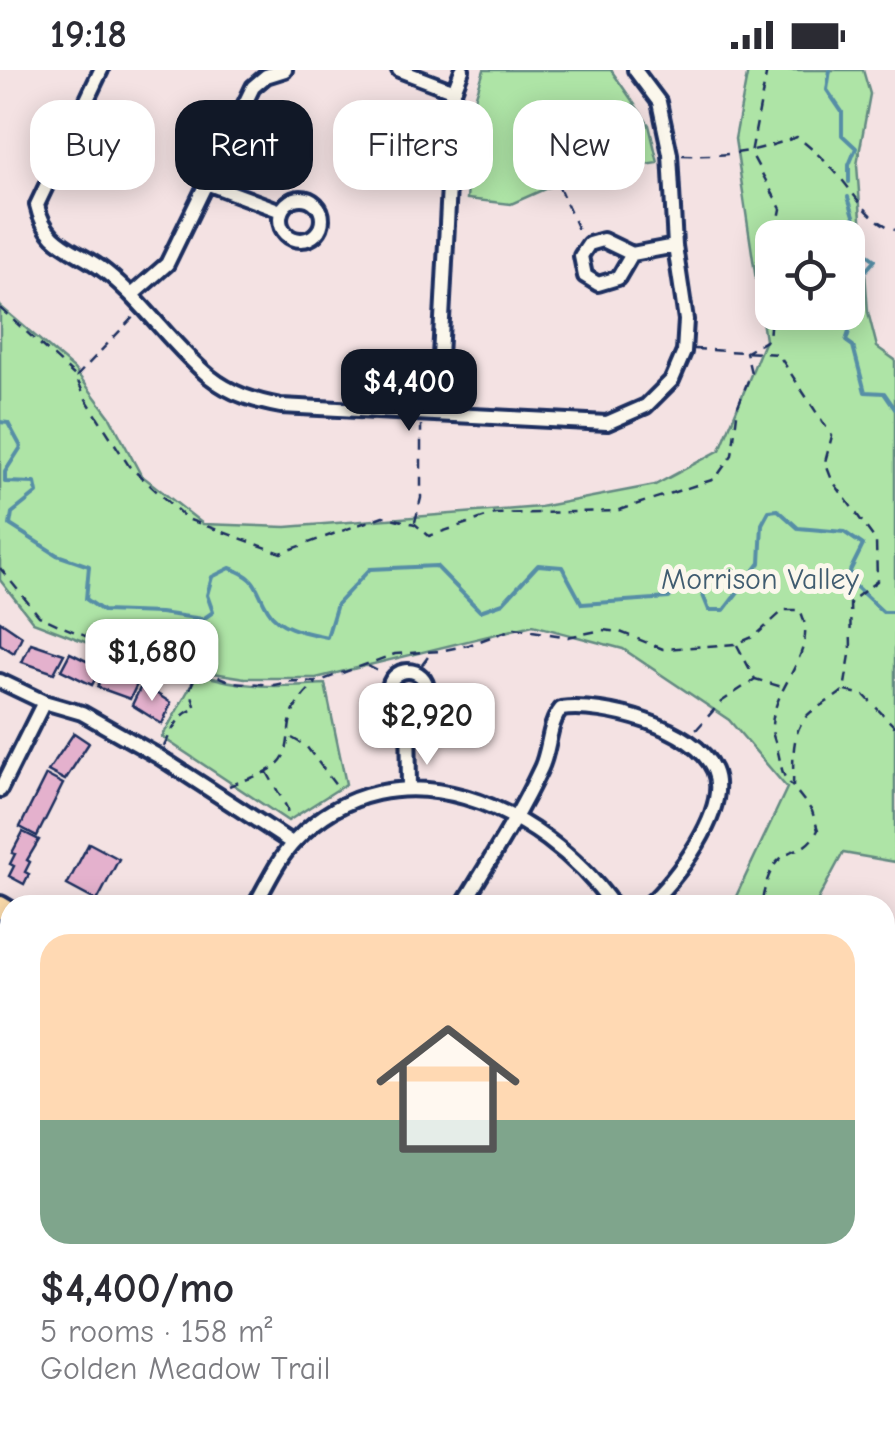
<!DOCTYPE html>
<html lang="en">
<head>
<meta charset="utf-8">
<style>
	:root { --surface:#fff; --page:#f7f7f7; --text:#2b2b33; --muted:#7c7c81; --line:#e1e1e2; --accent:#111827 }
	body { margin:0; font-family:"Comic Neue",sans-serif; background:var(--page); color:var(--text); height:100vh; display:flex; flex-direction:column; font-size:38px; white-space:nowrap }
	* { box-sizing:border-box; margin:0 }
	p { font-size:32px; color:var(--muted) }
	.icon { flex:none; width:55px; height:55px; fill:none; stroke:currentColor; stroke-width:2; stroke-linecap:round; stroke-linejoin:round }
	.map { position:relative; flex:1; overflow:hidden }
	.panel { position:absolute; left:0px; top:825px; width:895px; height:552px; display:flex; flex-direction:column; background:var(--surface); border-radius:30px 30px 0 0; box-shadow:0 5px 25px #0003 }
	.panel>* { flex:none }
	.guide { position:absolute; left:30px; top:30px; width:835px; height:90px; display:flex; gap:20px }
	.fabs { position:absolute; left:755px; top:150px; display:grid; gap:20px }
	.fabs a { display:grid; place-items:center; width:110px; height:110px; border-radius:20px; background:var(--surface); box-shadow:0 5px 25px #0003; font-size:50px }
	.price { position:absolute; translate:-50% -85px; padding:0 22px; border-radius:20px; background:#fff; color:#222; font-size:32px; line-height:65px; filter:drop-shadow(0 2px 5px #0008) }
	.price::after { content:''; position:absolute; left:50%; top:60px; width:30px; height:22px; margin-left:-15px; background:inherit; clip-path:polygon(0 0,100% 0,50% 100%) }
	.price.current { background:var(--accent); color:#fff }
	ul { padding:0; list-style:none }
	li { display:grid; align-content:center; gap:20px; height:530px; padding:0 40px }
	li+li { border-top:2px solid var(--line) }
	li span { display:grid; place-items:center; height:310px; border-radius:30px; color:#555 }
	li>.icon { margin-inline-start:auto }
	span .icon { width:180px; height:180px; fill:#fffc; stroke-width:1 }
	li b { font-size:42px }
	.chip { padding:0 35px; border-radius:30px; background:var(--surface); box-shadow:0 5px 25px #0003; font-size:35px; line-height:90px }
	.chip.current { background:var(--accent); color:#fff }
	.status { display:flex; justify-content:space-between; align-items:center; height:70px; padding:0 50px; background:var(--surface); direction:ltr }
	.status svg { height:28px; fill:currentColor }
	.map>svg:first-child { display:block }
	.built { fill:#efd3dc }
	.green { fill:#aee4a6; stroke:#648a82; stroke-width:2.5; fill-rule:evenodd }
	.lines { fill:none; stroke-linecap:round; stroke-linejoin:round }
	.stream { stroke:#568ea6; stroke-width:4 }
	.building { fill:#e4b1cd; stroke:#1b2f5e; stroke-width:2.5 }
	.lane-casing { stroke:#1b2f5e; stroke-width:14 }
	.street-casing { stroke:#1b2f5e; stroke-width:20 }
	.primary-casing { stroke:#1b2f5e; stroke-width:28 }
	.path { stroke:#1b2f5e; stroke-width:2.5; stroke-dasharray:10 8; stroke-linecap:butt }
	.lane { stroke:#fbf7ec; stroke-width:6 }
	.street { stroke:#fbf7ec; stroke-width:12 }
	.primary { stroke:#fcdcac; stroke-width:20 }
	.labels { text-anchor:middle; stroke-width:10; stroke-linejoin:round; paint-order:stroke }
	.park-label { font-size:30px; fill:#405c70; stroke:#fbf7ec }
</style>
</head>
<body>
<div class="status"><b>19:18</b><svg viewBox="0 0 49 12"><path d="M0 12V9h3v3zM5 12V6h3v6zM10 12V3h3v9zM15 12V0h3v12zM26 1h20v11H26zM47 4h2v5h-2z"/></svg></div>
<div class="map">
<svg width="895" height="1376" viewBox="0 0 895 1376">
	<rect width="100%" height="100%" fill="#f4e2e3"/>
	<filter id="ink" filterUnits="userSpaceOnUse"><feTurbulence type="fractalNoise" baseFrequency=".01" numOctaves="2"/><feDisplacementMap in="SourceGraphic" scale="20" xChannelSelector="R" yChannelSelector="G"/><feConvolveMatrix kernelMatrix="1 2 1 2 8 2 1 2 1" color-interpolation-filters="sRGB"/></filter>
	<g filter="url(#ink)">
		<!-- built -->
		<path class="built" d="M885,1042L895,1047V1372L885,1366Z
			M10,1050V1368H726L720,1376H0V1073Z"/>
		<!-- green -->
		<path class="green" d="M484,0H611L649,55L658,93L574,106L511,134L467,129L474,32Z
			M748,0H863L870,24L857,95L868,242L877,277L895,290V792L843,783L815,835H732L787,718L729,650L623,579L533,555L316,608H245L175,597L93,575L33,552L0,510V236L74,299L110,347L141,405L203,454L286,457L540,437L655,415L720,380L765,270L735,69ZM772,168H848V242H772Z
			M198,603C240,619 281,617 325,614L346,714L288,751L162,667Z
			M10,1174V1368H238L221,1376H8L0,1371V1175Z"/>
		<g class="lines">
			<!-- stream -->
			<path class="stream" d="M830,0L827,20L842,42V65L856,78L849,95V112
				M848,127L856,152L857,177L875,190L854,214L858,234L846,271L853,276L865,322L884,323L895,339
				M0,352L8,353L21,377L5,402V412L35,413L37,423L12,443L10,455L57,485L89,496L86,529L103,541L160,543L203,549L213,542L207,525L212,507L230,498C260,509 254,517 268,540C279,559 308,563 327,567L337,534L370,499L436,496L480,541L503,533L538,495L562,497L582,534L669,528L685,507L696,508L709,540H724L760,493L762,454L769,441L778,440L798,458L844,462L863,475L850,501L851,512L883,542H895
				M0,1288L10,1287
				M105,1368L110,1376"/>
		</g>
		<!-- building -->
		<path class="building" d="M0,551L22,566L14,583L0,574Z
			M31,573L64,584L54,603L22,592Z
			M70,583L101,598L92,615L61,600Z
			M107,599L139,610L130,629L97,617Z
			M142,614L171,633L162,654L132,635Z
			M74,663L89,673L65,710L48,701Z
			M46,705L63,714L37,766L20,757Z
			M23,762L39,770L27,790L30,792L25,802L29,804L24,814L9,806L14,796L10,794L15,784L12,783Z
			M89,773L119,789L97,831L67,815Z
			M895,911V964L887,960L885,964V918L890,921Z
			M888,1159L895,1163V1208L885,1202V1165Z
			M885,1202L895,1208V1295L885,1289Z"/>
		<g class="lines">
			<!-- lane casing -->
			<g class="lane-casing">
				<path id="lane" d="M885,984L895,989
					M0,1125L10,1110
					M0,1159L10,1164
					M232,1376L246,1373L256,1376"/>
			</g>
			<!-- street casing -->
			<g class="street-casing">
				<path id="street" d="M101,0L37,135C46,177 76,178 106,202C145,233 173,277 210,307C231,324 255,331 281,336L607,353L646,336L672,310L684,282L686,250L675,176L670,84L659,32L635,0
					M399,0L454,21
					M206,113L281,141
					M280 149a21 21 0 1 1 42 0a21 21 0 1 1-42 0Z
					M603,170L632,184L618,208L598,214L585,206L581,186L589,174Z
					M632,184L675,176
					M133,224L167,194L253,17L266,6L285,0
					M437,344L454,21L462,0
					M389 620a19 19 0 1 1 38 0a19 19 0 1 1-38 0Z
					M0,611L44,632L82,643L158,686L292,773
					M408,639L409,718
					M0,720L44,632
					M255,835C267,814 279,787 296,770C395,667 542,737 613,835
					M463,835C490,790 519,745 541,698C550,679 548,655 561,639C603,633 695,657 714,700C731,739 675,811 648,835
					M885,1014L895,1019
					M551,1376L561,1368
					M580,1376L588,1368"/>
			</g>
			<!-- primary casing -->
			<g class="primary-casing">
				<path id="primary" d="M0,837L10,843
					M0,866L10,872
					M804,1368L818,1376
					M848,1368L861,1376"/>
			</g>
			<!-- path -->
			<path class="path" d="M767,0L751,83L781,139L775,168
				M682,85C730,86 751,83 797,67C813,79 830,95 843,111C860,132 869,149 895,160
				M559,117L579,162
				M0,238L76,307L86,329L129,396L187,449L281,483L383,446L415,454L429,466L495,444L616,441L715,409L732,385L738,336L751,303L746,282L769,269L772,233
				M694,279L778,284L832,366L825,392L832,410L876,471L877,511L850,532L851,579L844,620C834,629 822,634 811,642C789,660 794,692 793,717L812,741L818,760C804,785 796,774 780,789C768,799 764,821 761,835
				M76,307L136,244
				M415,452L421,428V355
				M0,498L39,546L63,557L95,570L165,586L232,612L274,615L292,611L317,612L395,584L440,581L469,575L515,558L568,567L602,560L620,562L663,579L736,574L755,566L784,540H800C821,583 771,616 772,659C772,666 777,675 778,682C782,698 781,706 793,717
				M737,575L755,609L782,617
				M422,595L430,584
				M368,596L383,604
				M846,621L864,625L895,657
				M696,660L721,632L755,609
				M292,668L306,676L337,717
				M164,676C172,662 178,642 196,639L190,619L197,601
				M267,702L287,738L288,751
				M229,716C242,710 262,706 274,697C290,685 287,670 290,653C293,636 304,624 316,613
				M0,898L10,905
				M0,944L10,939
				M885,1066L895,1072
				M895,1123V1127
				M752,1368L768,1376"/>
			<!-- lane -->
			<use href="#lane" class="lane"/>
			<!-- street -->
			<use href="#street" class="street"/>
			<!-- primary -->
			<use href="#primary" class="primary"/>
		</g>
	</g>
	<g class="labels">
		<!-- park labels -->
		<g class="park-label">
			<text x="760" y="519">Morrison Valley</text>
		</g>
	</g>
</svg>
<div class="fabs">
<a><svg class="icon" aria-label="locate" viewBox="0 0 24 24"><circle cx="12" cy="12" r="6"/><path d="M12 2v4M12 18v4M2 12h4M18 12h4"/></svg></a>
</div>
<b class="price current" style="left:409px;top:364px">$4,400</b>
<b class="price" style="left:152px;top:634px">$1,680</b>
<b class="price" style="left:427px;top:698px">$2,920</b>
<div class="guide">
<a class="chip">Buy</a>
<a class="chip current">Rent</a>
<a class="chip">Filters</a>
<a class="chip">New</a>
</div>
<section class="panel">
<ul>
<li><span style="background:linear-gradient(#ffd9b3 60%,#7fa58c 0)"><svg class="icon" aria-label="home" viewBox="0 0 24 24"><path d="M3 11l9-7 9 7M6 9v11h12V9"/></svg></span><div><b>$4,400/mo</b><p>5 rooms · 158 m²</p><p>Golden Meadow Trail</p></div></li>
</ul>
</section>
</div>
</body>
</html>
